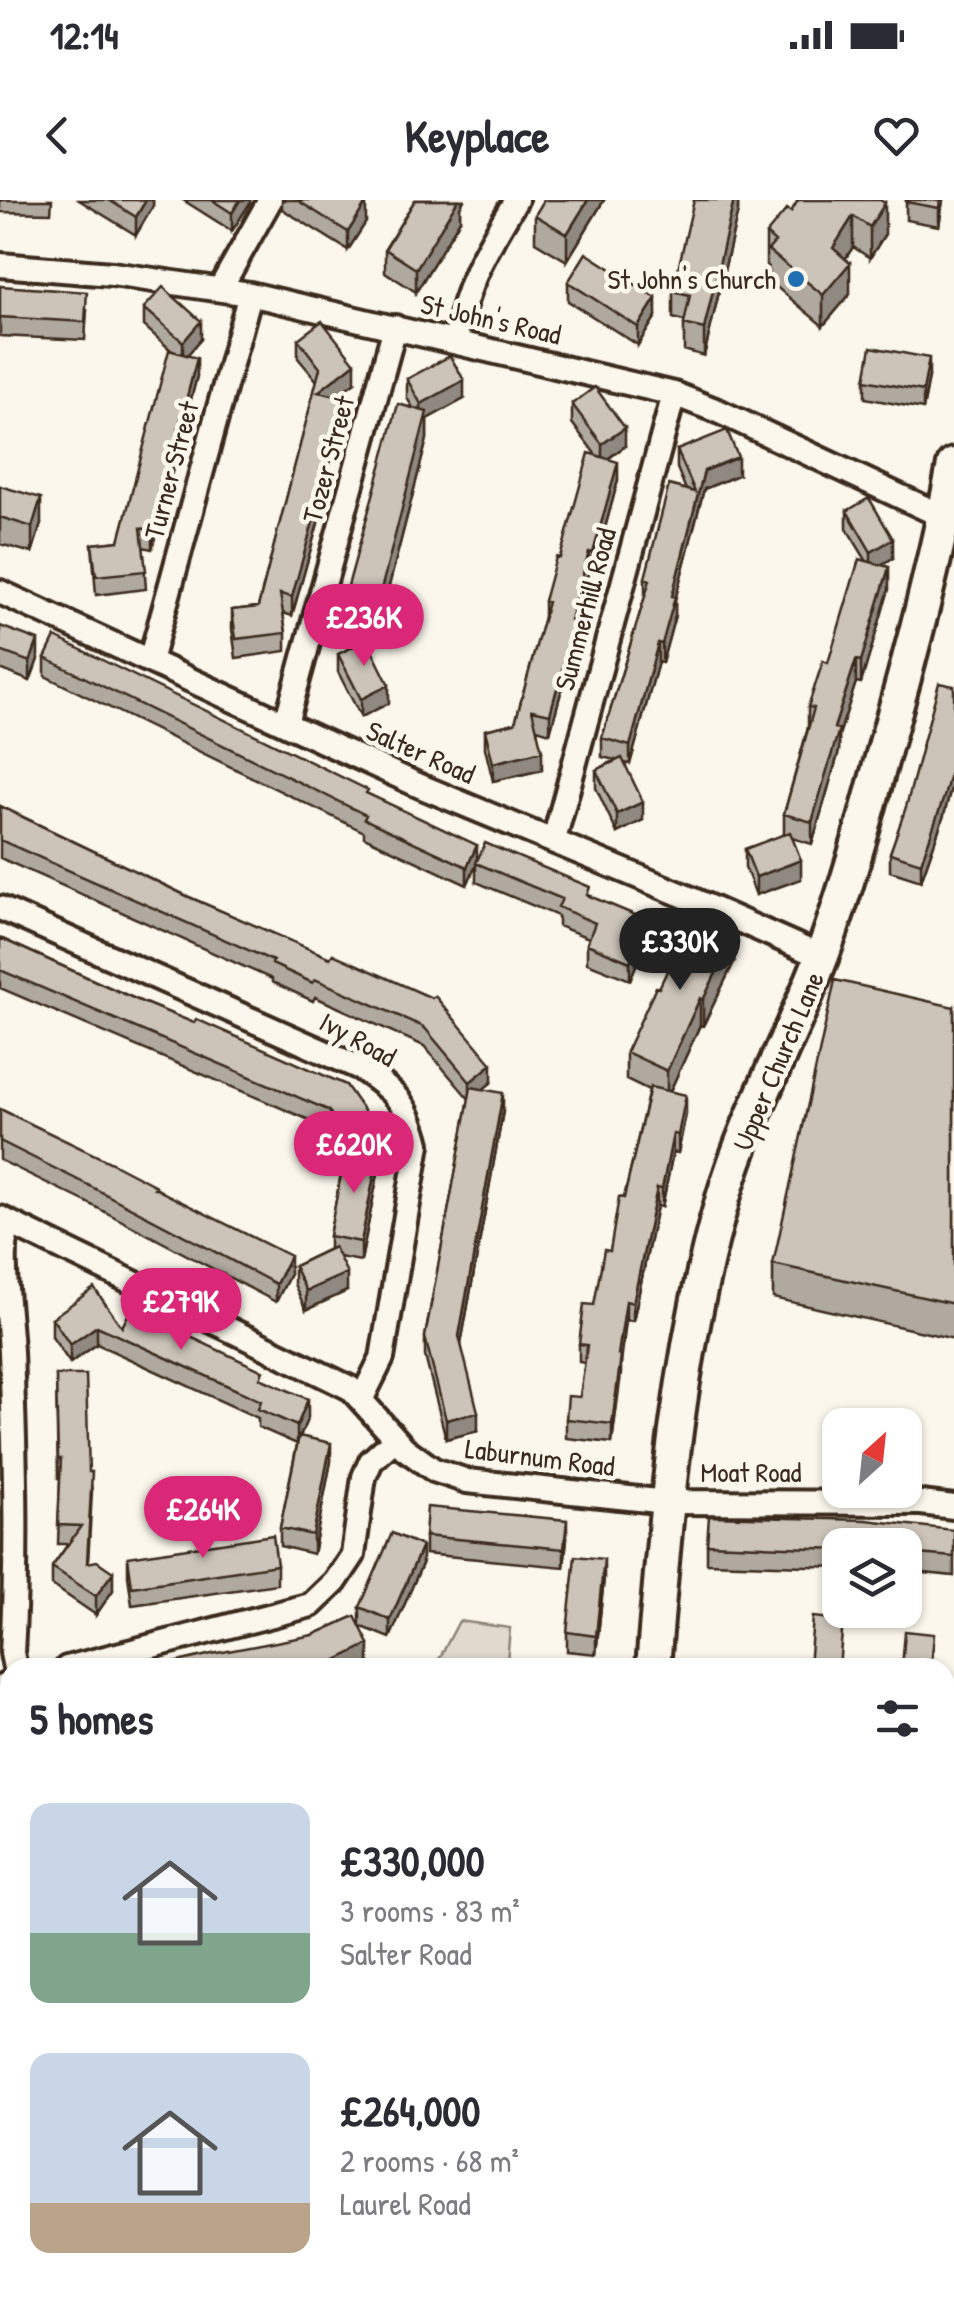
<!DOCTYPE html>
<html lang="en">
<head>
<meta charset="utf-8">
<style>
	:root { --surface:#fff; --page:#f2f2f3; --text:#2b2b33; --muted:#7c7c81; --accent:#db2777 }
	body { margin:0; font-family:"Patrick Hand",sans-serif; background:var(--page); color:var(--text); height:100vh; display:flex; flex-direction:column; font-size:38px; white-space:nowrap }
	* { box-sizing:border-box; margin:0 }
	p { font-size:32px; color:var(--muted) }
	.icon { flex:none; width:55px; height:55px; fill:none; stroke:currentColor; stroke-width:2; stroke-linecap:round; stroke-linejoin:round }
	.map { position:relative; flex:1; overflow:hidden }
	.details { position:absolute; left:0px; top:1458px; width:955px; height:642px; display:flex; flex-direction:column; background:var(--surface); border-radius:30px 30px 0 0; box-shadow:0 2px 8px #0004 }
	.details>* { flex:none }
	.needle { width:65px; rotate:27deg }
	.fabs { position:absolute; left:822px; top:1208px; display:grid; gap:20px }
	.fabs a { display:grid; place-items:center; width:100px; height:100px; border-radius:20px; background:var(--surface); box-shadow:0 2px 8px #0004; font-size:50px }
	.price { position:absolute; translate:-50% -85px; padding:0 22px; border-radius:35px; background:var(--accent); color:#fff; font-size:32px; line-height:65px; filter:drop-shadow(0 2px 5px #0008) }
	.price::after { content:''; position:absolute; left:50%; top:60px; width:30px; height:22px; margin-left:-15px; background:inherit; clip-path:polygon(0 0,100% 0,50% 100%) }
	.price.selected { background:#222; color:#fff }
	ul { padding:0; list-style:none }
	li { display:flex; align-items:center; gap:30px; height:250px; padding:0 30px }
	li span { display:grid; place-items:center; flex:none; width:280px; height:200px; border-radius:20px; color:#555 }
	li>.icon { margin-inline-start:auto }
	span .icon { width:120px; height:120px; fill:#fffc; stroke-width:1 }
	li b { font-size:42px }
	h2 { display:flex; justify-content:space-between; align-items:center; height:120px; padding:0 30px; font-size:42px }
	.status { display:flex; justify-content:space-between; align-items:center; height:70px; padding:0 50px; background:var(--surface); direction:ltr }
	.status svg { height:28px; fill:currentColor }
	header { display:flex; justify-content:space-between; align-items:center; height:130px; padding:0 30px; background:var(--surface); font-size:45px; font-weight:800 }
	.map>svg:first-child { display:block }
	.green { fill:#dfd9ce; stroke:#8d8276; stroke-width:2.5 }
	.lines { fill:none; stroke-linecap:round; stroke-linejoin:round }
	.minor-casing { stroke:#3b2a1e; stroke-width:30 }
	.secondary-casing { stroke:#3b2a1e; stroke-width:40 }
	.minor { stroke:#fbf7ec; stroke-width:22 }
	.secondary { stroke:#fbf7ec; stroke-width:32 }
	.wall { fill:#afa99f; stroke:#3b2a1e; stroke-width:2.5 }
	.shaded-wall { fill:#8f8982; stroke:#3b2a1e; stroke-width:2.5 }
	.building { fill:#ccc4b9; stroke:#3b2a1e; stroke-width:2.5 }
	.poi-dot { fill:#1f6fb2; stroke:#fbf7ec; stroke-width:4 }
	.labels { text-anchor:middle; stroke-width:9; stroke-linejoin:round; paint-order:stroke }
	.poi-label { font-size:28px; fill:#3b2a1e; stroke:#fbf7ec; text-anchor:end }
	.street-label { font-size:28px; fill:#3b2a1e; stroke:#fbf7ec }
</style>
</head>
<body>
<div class="status"><b>12:14</b><svg viewBox="0 0 49 12"><path d="M0 12V9h3v3zM5 12V6h3v6zM10 12V3h3v9zM15 12V0h3v12zM26 1h20v11H26zM47 4h2v5h-2z"/></svg></div>
<header><svg class="icon" aria-label="back" viewBox="0 0 24 24"><path d="M15 5l-7 7 7 7"/></svg>Keyplace<svg class="icon" aria-label="heart" viewBox="0 0 24 24"><path d="M12 20l-8-8c-3-5 5-10 8-4 3-6 11-1 8 4z"/></svg></header>
<div class="map">
<svg width="954" height="2099" viewBox="0 0 954 2099">
	<rect width="100%" height="100%" fill="#fbf7ec"/>
	<filter id="ink" filterUnits="userSpaceOnUse"><feTurbulence type="fractalNoise" baseFrequency=".01" numOctaves="2"/><feDisplacementMap in="SourceGraphic" scale="20" xChannelSelector="R" yChannelSelector="G"/><feConvolveMatrix kernelMatrix="1 2 1 2 8 2 1 2 1" color-interpolation-filters="sRGB"/></filter>
	<g filter="url(#ink)">
		<!-- green -->
		<path class="green" d="M459,1421L510,1428L507,1462L563,1459L616,1465L617,1467H435Z
			M945,1561L954,1564V1766L945,1764Z
			M10,1674V1896L0,1900V1678Z"/>
		<g class="lines">
			<!-- minor casing -->
			<g class="minor-casing">
				<path id="minor" d="M0,65L112,74L250,94L674,194L720,212L944,317
					M220,89L270,0
					M455,142C466,83 485,51 516,0
					M0,392L420,586L680,694L822,757
					M150,461L250,94
					M286,523L395,127
					M554,640L674,194
					M0,708L360,868C394,891 408,903 418,944L382,1158L361,1200
					M0,1018L350,1188L404,1248L434,1270L467,1281L667,1302L921,1303L954,1307
					M8,1022C0,1061 9,1110 11,1152C15,1252 18,1353 12,1453L15,1468
					M67,1468L311,1405L335,1382L353,1355L364,1277L371,1261L395,1239
					M0,1488L10,1483
					M0,2041L4,2039
					M357,2099L358,2090"/>
			</g>
			<!-- secondary casing -->
			<g class="secondary-casing">
				<path id="secondary" d="M653,1468C666,1307 678,1153 723,998C748,913 792,836 823,753C849,682 868,609 888,536C913,447 937,356 954,265
					M683,2090V2099"/>
			</g>
			<!-- minor -->
			<use href="#minor" class="minor"/>
			<!-- secondary -->
			<use href="#secondary" class="secondary"/>
		</g>
		<!-- wall -->
		<path class="wall" d="M0,0H52L51,13L0,12Z
			M79,0H153V6L136,35Z
			M183,0H250V3L232,31Z
			M282,0H361L366,22L348,50L282,9Z
			M415,0H464L460,7V20L416,92L385,72V49Z
			M604,0L567,61L535,42V15Z
			M738,0V11L704,156L684,150V121L673,118V91Z
			M880,0L885,34L870,58L853,47L845,59L850,94L823,126L768,80V67L766,65V34L791,12Z
			M906,0H943L939,26L906,20Z
			M568,82L656,116L638,145L568,101Z
			M0,86L87,110L85,140L0,136Z
			M144,108L201,139L187,155L197,176L152,349L143,347L146,389L96,395L92,344L119,341L173,152L144,126Z
			M298,139L355,182L336,196L342,216L318,311V323L292,416L283,413L286,433V451L236,458L232,429V410L258,407L317,181L298,158Z
			M929,177L923,209L865,198V180Z
			M407,179L464,199L427,219V239L374,444L368,442L389,503L361,517L338,472V454L364,441L342,435V408L413,208L407,198Z
			M572,204L625,246L608,259L618,280L593,372L589,370L575,421V440L550,533L537,529L542,570L493,581L485,548V530L515,523L544,418V401L596,255L572,223Z
			M677,250L738,275L704,289L675,400V415L662,463L658,462L630,564L624,563L643,620L617,633L596,588V570L615,560L602,557V538L645,396V378L686,290L677,268Z
			M0,286L41,324L32,353L0,344Z
			M847,311L893,358L881,365L889,389L861,483L856,482L839,535V551L812,644L792,638L801,679L756,695L745,667V649L784,635V614L808,527V507L828,463L866,360L847,329Z
			M0,426L38,459L30,481L0,469Z
			M45,458L368,594L477,662L590,696L647,739L630,780L587,763V744L589,738L558,726V716L476,682V664L467,685L364,637V632L45,476Z
			M954,486V576L944,615L921,681L890,671V653Z
			M0,606L189,697L330,758L333,754L492,882L483,889L503,911L461,1144L478,1231L446,1239L425,1156V1137L469,899L424,846L315,797L313,801L272,782V779L0,658Z
			M0,738L142,802L346,885L373,943L361,951L378,973L361,1061L339,1057L347,1091L306,1110L294,1084V1066L329,1049V1036L345,953L328,928L0,788Z
			M734,762L703,826L700,825L670,891L686,913L678,953L673,952L662,1007L657,1006L633,1121L626,1120L612,1243L566,1238V1219L580,1197L585,1163L579,1162V1144L594,1105L610,1051L624,998L649,890L626,879V852L659,788Z
			M954,807V1139L773,1098V1064Z
			M0,909L156,988L290,1074L276,1102L88,1003L0,960Z
			M52,1118L122,1127L263,1180L308,1217L300,1236L331,1261L313,1354L280,1346V1328L297,1244L258,1227V1218L97,1144L70,1163L52,1137Z
			M56,1175L89,1272L92,1291L88,1363L113,1390L96,1415L52,1385V1367L68,1344H58L60,1278H58Z
			M954,1330V1376L905,1371V1345H840V1367L707,1363V1344Z
			M425,1336L567,1338L564,1367L425,1354Z
			M128,1357L277,1365V1384L132,1405L128,1376Z
			M422,1364L390,1438L360,1426L369,1463L313,1435L360,1425V1407Z
			M604,1378L596,1454L567,1451V1432Z
			M954,1800L951,1863L945,1858V1809Z
			M945,1865L954,1878V1951L945,1938Z
			M947,1955H954V2099H946Z"/>
		<!-- shaded-wall -->
		<path class="shaded-wall" d="M146,0H153V6L136,35V17Z
			M240,0H250V3L232,31V13Z
			M454,0H464L460,7V20L416,92V69Z
			M588,0H604L567,61V34Z
			M734,0H738V11L704,156V129Z
			M940,0H943L939,26V8Z
			M366,3V22L348,50V32Z
			M885,3V34L870,58V27Z
			M853,16V47L833,78V48Z
			M850,63V94L823,126V95Z
			M656,98V116L638,145V127Z
			M201,121V139L183,160V142Z
			M197,158V176L152,349V331Z
			M929,158V177L923,209V191Z
			M355,163V182L318,210V192Z
			M464,180V199L427,219V239L374,444V417L421,222V204Z
			M342,197V216L318,311V323L292,416V397Z
			M625,228V246L602,263V244Z
			M738,257V275L704,289L675,400V415L662,463V444L672,396L704,271Z
			M618,262V280L593,372V353Z
			M41,298V324L32,353V327Z
			M893,339V358L871,370V352Z
			M589,352V370L570,439V420Z
			M889,367V389L861,483V461Z
			M575,422V440L550,533V514Z
			M38,440V459L30,481V462Z
			M658,443V462L630,564V546Z
			M856,460V482L839,535V551L812,644V622L834,528Z
			M389,485V503L361,517V499Z
			M542,551V570L493,581V563Z
			M954,558V576L944,615L921,681V663Z
			M643,602V620L617,633V614Z
			M477,645V663L467,685V667Z
			M801,660V679L756,695V677Z
			M647,720V739L630,780V762Z
			M734,735V762L703,826V800Z
			M700,798V825L667,898V871Z
			M492,864V882L470,900V882Z
			M503,893V911L459,1155V1136Z
			M686,895V913L678,953V935Z
			M373,924V943L350,959V940Z
			M673,934V952L662,1007V989Z
			M378,955V973L361,1061V1042Z
			M657,988V1006L633,1121V1103Z
			M290,1056V1074L276,1102V1084Z
			M347,1073V1091L306,1110V1091Z
			M626,1101V1120L621,1156V1174L612,1243V1224L618,1155Z
			M97,1126V1144L70,1163V1145Z
			M308,1199V1217L297,1244V1226Z
			M478,1212V1231L446,1239V1220Z
			M331,1243V1261L313,1354V1335Z
			M567,1320V1338L564,1367V1349Z
			M422,1346V1364L390,1438V1420Z
			M604,1359V1378L596,1454V1436Z
			M113,1372V1390L96,1415V1396Z
			M369,1444V1463L359,1468H320Z
			M10,1543V1561L0,1565V1546Z
			M954,1842V1860L951,1863V1845Z
			M10,1960V1978L0,1982V1963Z"/>
		<!-- building -->
		<path class="building" d="M109,0H146L136,17Z
			M212,0H240L232,13Z
			M297,0H361L366,3L348,32Z
			M415,0H458L416,69L385,49Z
			M544,0H588L567,34L535,15Z
			M694,0H734L704,129L684,124L690,95L673,91Z
			M798,0H880L885,3L870,27L853,16L833,48L850,63L823,95L768,50L775,42L766,34L787,9L791,12Z
			M906,0H940L939,8L906,2Z
			M586,53L656,98L638,127L568,82Z
			M0,86L87,92L85,122L0,117Z
			M163,87L201,121L183,142L144,108Z
			M322,121L355,163L318,192L342,197L315,303L318,304L292,397L280,394L286,433L236,439L232,410L258,407L320,168L298,139Z
			M871,147L929,158L923,191L865,180Z
			M169,150L197,158L152,331L141,328L146,371L96,376L92,344L119,341Z
			M450,156L464,180L421,204L407,179Z
			M595,187L625,228L602,244L572,204Z
			M398,204L427,212L374,417L342,408Z
			M727,230L738,257L704,271L672,396L675,397L662,444L658,443L630,546L602,538L650,380L645,378L669,285L695,292L677,250Z
			M589,253L618,262L593,353L589,352L570,420L575,422L550,514L532,510L542,551L493,563L485,530L515,523L548,402L544,401L556,357L560,358Z
			M0,286L41,298L32,327L0,317Z
			M869,298L893,339L871,352L847,311Z
			M859,359L889,367L861,461L856,460L834,528L839,529L812,622L784,614L814,508L808,507L823,461L828,463Z
			M0,426L38,440L30,462L0,451Z
			M55,437L368,590L366,593L477,645L467,667L364,619L366,615L45,458Z
			M367,440L389,485L361,499L338,454Z
			M939,483L954,486V558L944,597L921,663L890,653L906,607Z
			M622,558L643,602L617,614L596,570Z
			M0,606L189,697L330,758L333,754L432,798L435,796L492,864L470,882L424,827L315,779L313,783L272,764L273,761L0,640Z
			M790,632L801,660L756,677L745,649Z
			M485,643L590,687L587,695L647,720L630,762L587,744L595,723L558,707L562,699L476,663Z
			M693,716L734,735L703,800L700,798L667,871L626,852L656,787L659,788Z
			M0,738L142,802L194,823L196,819L346,885L373,924L350,940L328,910L0,770Z
			M835,780L954,807V1104L773,1064Z
			M471,887L503,893L459,1136L478,1212L446,1220L425,1137Z
			M650,887L686,895L678,935L673,934L662,989L657,988L633,1103L626,1101L618,1155L621,1156L612,1224L566,1219L568,1196L580,1197L587,1145L579,1144L584,1104L594,1105L604,1050L610,1051L619,997L624,998Z
			M0,909L112,963L156,986L154,988L290,1056L276,1084L88,985L0,941Z
			M346,949L378,955L361,1042L329,1036Z
			M334,1047L347,1073L306,1091L294,1066Z
			M94,1088L122,1127L131,1109L263,1171L260,1178L308,1199L297,1226L258,1209L261,1201L97,1126L70,1145L52,1118Z
			M56,1175H86L89,1272H92L87,1363L97,1361L113,1372L96,1396L52,1367L81,1326L58,1325L61,1259H58Z
			M299,1236L331,1243L313,1335L280,1328Z
			M427,1307L567,1320L564,1349L425,1336Z
			M709,1316L866,1320L954,1330V1357L905,1353V1345H840V1349L707,1344Z
			M392,1333L422,1346L390,1420L360,1407Z
			M273,1335L277,1365L132,1387L128,1357Z
			M575,1356L604,1359L596,1436L567,1432Z
			M355,1416L369,1444L320,1468H152L212,1454L313,1435Z
			M813,1417L843,1420L839,1468H809Z
			M905,1431L934,1434L931,1468H902Z
			M10,1512V1543L0,1546V1515Z
			M954,1800V1842L951,1845L945,1839V1809Z
			M945,1865L954,1878V1932L945,1920Z
			M10,1925V1960L0,1963V1928Z
			M947,1955H954V2092L946,2091Z
			M45,2090H82L81,2099H45Z
			M274,2090H321V2099H274Z
			M402,2090H620V2099H401Z
			M932,2094V2099H881V2096Z
			M764,2097V2099H740V2098Z"/>
	</g>
	<!-- markers -->
	<circle class="poi-dot" cx="796" cy="79" r="10"/>
	<g class="labels">
		<!-- poi labels -->
		<g class="poi-label">
			<text x="776" y="89">St John's Church</text>
		</g>
		<!-- street labels -->
		<g class="street-label">
			<text transform="translate(491 119) rotate(13)" y="10">St John's Road</text>
			<text transform="translate(328 259) rotate(-75)" y="10">Tozer Street</text>
			<text transform="translate(171 270) rotate(-75)" y="10">Turner Street</text>
			<text transform="translate(585 409) rotate(-75)" y="10">Summerhill Road</text>
			<text transform="translate(421 552) rotate(24)" y="10">Salter Road</text>
			<text transform="translate(358 839) rotate(29)" y="10">Ivy Road</text>
			<text transform="translate(778 861) rotate(-67)" y="10">Upper Church Lane</text>
			<text transform="translate(540 1257) rotate(7)" y="10">Laburnum Road</text>
			<text x="751" y="1282">Moat Road</text>
		</g>
	</g>
</svg>
<div class="fabs">
<a><svg class="needle" viewBox="-14 -14 28 28"><path d="M0-13l5 13h-10z" fill="#e53935"/><path d="M0 13l5-13h-10z" fill="#7c7c81"/></svg></a>
<a><svg class="icon" aria-label="layers" viewBox="0 0 24 24"><path d="M12 4l9 5-9 5-9-5zM3 14l9 5 9-5"/></svg></a>
</div>
<b class="price" style="left:364px;top:469px">£236K</b>
<b class="price selected" style="left:680px;top:793px">£330K</b>
<b class="price" style="left:354px;top:996px">£620K</b>
<b class="price" style="left:181px;top:1153px">£279K</b>
<b class="price" style="left:203px;top:1361px">£264K</b>
<section class="details">
<h2>5 homes<svg class="icon" aria-label="filters" viewBox="0 0 24 24"><path d="M4 7h16M4 17h16"/><circle cx="9" cy="7" r="2"/><circle cx="15" cy="17" r="2"/></svg></h2>
<ul>
<li><span style="background:linear-gradient(#c9d6e8 65%,#7fa58c 0)"><svg class="icon" aria-label="home" viewBox="0 0 24 24"><path d="M3 11l9-7 9 7M6 9v11h12V9"/></svg></span><div><b>£330,000</b><p>3 rooms · 83 m²</p><p>Salter Road</p></div></li>
<li><span style="background:linear-gradient(#c9d6e8 75%,#b9a48a 0)"><svg class="icon" aria-label="home" viewBox="0 0 24 24"><path d="M3 11l9-7 9 7M6 9v11h12V9"/></svg></span><div><b>£264,000</b><p>2 rooms · 68 m²</p><p>Laurel Road</p></div></li>
</ul>
</section>
</div>
</body>
</html>
